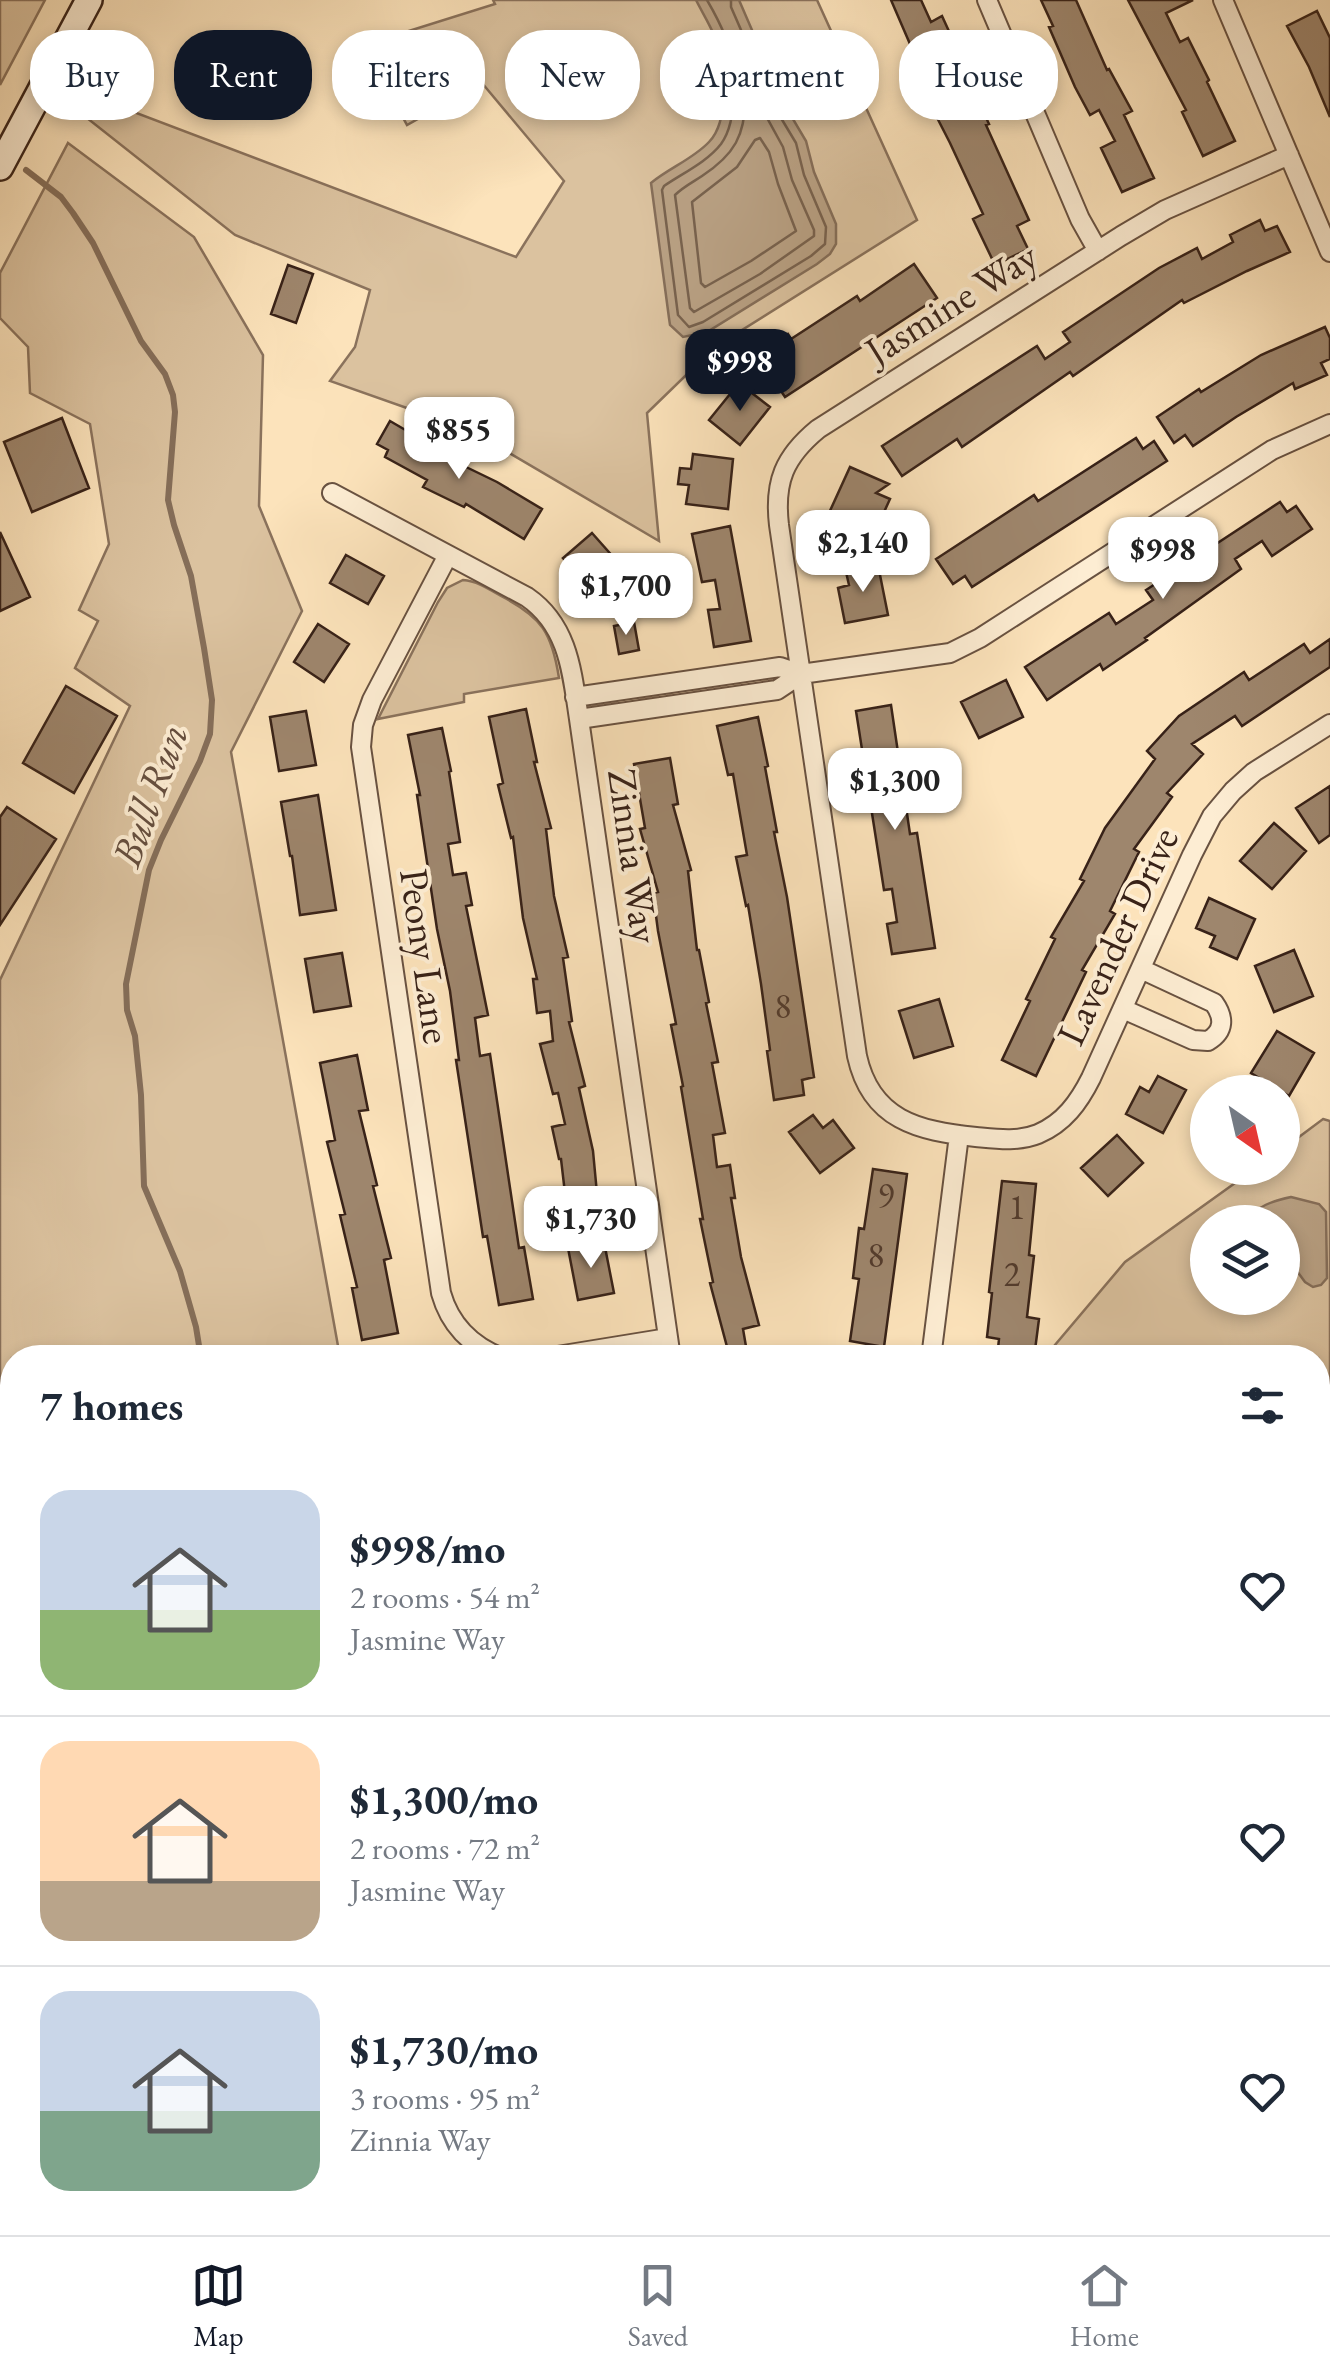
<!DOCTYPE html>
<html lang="en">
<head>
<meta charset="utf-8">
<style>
	:root { --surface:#fff; --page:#f6f6f7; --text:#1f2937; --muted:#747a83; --line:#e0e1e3; --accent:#111827 }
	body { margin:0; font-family:"EB Garamond",serif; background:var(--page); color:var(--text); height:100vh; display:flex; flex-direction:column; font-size:38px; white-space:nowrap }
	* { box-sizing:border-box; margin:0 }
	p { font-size:32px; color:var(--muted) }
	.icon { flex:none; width:55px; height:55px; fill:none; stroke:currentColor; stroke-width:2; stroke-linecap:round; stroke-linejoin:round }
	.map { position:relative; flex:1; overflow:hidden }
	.drawer { position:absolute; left:0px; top:1345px; width:1330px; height:890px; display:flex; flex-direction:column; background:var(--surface); border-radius:40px 40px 0 0; box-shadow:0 5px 15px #0003 }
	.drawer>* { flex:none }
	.top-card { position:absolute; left:30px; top:30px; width:1270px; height:90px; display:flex; gap:20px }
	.needle { width:65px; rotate:146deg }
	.buttons { position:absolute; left:1190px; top:1075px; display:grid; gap:20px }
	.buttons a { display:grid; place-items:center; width:110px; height:110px; border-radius:50%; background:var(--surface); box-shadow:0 5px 15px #0003; font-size:50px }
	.price { position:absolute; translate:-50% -85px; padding:0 22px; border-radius:20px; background:#fff; color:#222; font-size:32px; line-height:65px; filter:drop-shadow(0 2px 5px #0008) }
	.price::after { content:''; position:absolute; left:50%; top:60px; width:30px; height:22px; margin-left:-15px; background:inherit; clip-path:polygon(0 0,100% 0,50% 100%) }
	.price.current { background:var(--accent); color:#fff }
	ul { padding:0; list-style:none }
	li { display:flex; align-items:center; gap:30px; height:250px; padding:0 40px }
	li+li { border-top:2px solid var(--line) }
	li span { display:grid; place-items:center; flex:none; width:280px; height:200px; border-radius:30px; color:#555 }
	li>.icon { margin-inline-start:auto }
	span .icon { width:120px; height:120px; fill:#fffc; stroke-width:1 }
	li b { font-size:42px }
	h2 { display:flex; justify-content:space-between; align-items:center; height:120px; padding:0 40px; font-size:42px }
	.tag { padding:0 35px; border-radius:40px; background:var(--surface); box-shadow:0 5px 15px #0003; font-size:35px; line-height:90px }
	.tag.current { background:var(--accent); color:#fff }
	.dock { display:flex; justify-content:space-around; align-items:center; height:140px; border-top:2px solid var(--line); background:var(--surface); font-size:28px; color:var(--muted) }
	.dock a { display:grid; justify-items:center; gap:5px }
	.dock .current { color:var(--accent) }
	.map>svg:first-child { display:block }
	.green { fill:#dbc29f; stroke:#8a725c; stroke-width:2.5; fill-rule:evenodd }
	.water { fill:#b9a184; stroke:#856e59; stroke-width:2.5 }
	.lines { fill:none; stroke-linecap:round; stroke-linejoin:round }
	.shore { stroke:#78624e; stroke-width:2.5 }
	.stream { stroke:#856e59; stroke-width:6 }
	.building { fill:#9e866d; stroke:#382218; stroke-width:2.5 }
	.street-casing { stroke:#695241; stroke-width:22 }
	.secondary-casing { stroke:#382218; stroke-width:30 }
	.street { stroke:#fdedd3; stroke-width:18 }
	.secondary { stroke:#fdedd3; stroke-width:25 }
	.labels { text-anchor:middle; stroke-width:8; stroke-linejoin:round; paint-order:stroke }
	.number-label { font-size:35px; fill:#523b2d }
	.street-label { font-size:40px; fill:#382218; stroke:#fdedd3 }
	.water-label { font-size:42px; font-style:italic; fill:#654e3e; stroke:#fdedd3 }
</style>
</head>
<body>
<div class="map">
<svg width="1330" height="2235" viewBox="0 0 1330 2235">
	<rect width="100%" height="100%" fill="#fce3bb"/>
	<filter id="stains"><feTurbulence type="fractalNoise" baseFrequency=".002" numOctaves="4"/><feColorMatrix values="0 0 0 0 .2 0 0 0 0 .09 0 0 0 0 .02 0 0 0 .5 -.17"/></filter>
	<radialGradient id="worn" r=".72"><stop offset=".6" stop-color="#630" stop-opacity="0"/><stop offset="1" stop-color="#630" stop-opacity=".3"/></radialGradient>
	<!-- green -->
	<path class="green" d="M0,0H45L0,85Z
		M493,0H817L917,220L715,347L647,413L659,541L472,431L330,381L355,347L370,290L235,235L68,103L76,90L516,257L564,181L482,83L407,125L364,45L495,4Z
		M68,143L194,237L263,355L259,506L302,611L231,752L340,1357L12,1358V1403H0V980L130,706L75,668L98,621L79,610L109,544L90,424L30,393L28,347L0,318V273Z
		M463,580C477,581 489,589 501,596C542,617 552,633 559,678L464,694V702L378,719L438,602L447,588Z
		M1323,1119L1330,1121V1746L1318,1749V1358H1044L1125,1262L1256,1168H1282L1283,1149ZM1208,1222H1282V1298H1208Z
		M1330,2187V2235H1026L963,2223L1318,2222V2190Z
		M473,2222L872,2223L865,2235H467Z"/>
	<!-- water -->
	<path class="water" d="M696,0H739L784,104L806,141L814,172L836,224V244L830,254L817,264L707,332L683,337L670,325L669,318L651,183C669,168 693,159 709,142C731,119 724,63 714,35C709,23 702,12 696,0Z
		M1291,1197L1319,1204L1326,1212L1327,1278L1321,1285L1313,1287L1305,1282L1283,1252L1282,1222H1245C1257,1206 1272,1201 1291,1197Z
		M571,2222L654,2223L661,2235H564Z"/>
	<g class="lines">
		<!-- shore -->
		<path class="shore" d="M707,0C714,12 720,23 725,36C734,64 740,118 721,144C707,162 683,173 664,186L662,190L678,315L689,327L703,322L811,256L825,244L826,227L804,175L796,143L775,108L731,7V0
			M750,92L754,94L783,147L792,180L814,230V236L760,274L694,312L690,308L675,195C683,187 693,182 702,176C734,155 746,135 745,96Z
			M760,138L769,152L778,184L796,231L751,261L705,287L701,283L692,202L737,167L755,140Z"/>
		<!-- stream -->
		<path class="stream" d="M26,170L61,197L73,213L93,243L141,341L165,374L173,395L175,412L168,500L174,525L191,576L204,648L212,700L210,734L200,761L161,840L149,870L126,984L127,1010L135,1036L141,1095L144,1186L180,1271L196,1327L201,1358
			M781,2235L783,2222"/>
	</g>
	<!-- building -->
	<path class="building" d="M891,0H921L931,22L942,16L963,62L949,69L965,102L976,96L989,124L986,125L1029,220L1017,226L1028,249L995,265L973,219L983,214L950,143L927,98L932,95Z
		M1041,0H1076L1107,70L1109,69L1132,111L1124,115L1154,178L1122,192L1101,148L1115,141L1099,110L1090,115L1075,87L1049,27L1053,26Z
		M1128,0H1193L1166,13L1180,42L1188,38L1209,80L1207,82L1235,141L1203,156L1182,112L1186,110Z
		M1317,11L1330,38V117L1309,67L1287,26Z
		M204,52L215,58L219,52L233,59L222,81L234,87L225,104L187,86Z
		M1260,220L1265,231L1277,226L1290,252L1247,271L1184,303L1182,300L1073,376L1070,372L962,447L957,439L902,476L882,446L1037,346L1045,359L1070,342L1063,332L1159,268L1197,248L1202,259L1233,242L1230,235Z
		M914,264L937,298L785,397L763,364L778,354L772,345L788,334L791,339L857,296L860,301Z
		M288,265L313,274L296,323L271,314Z
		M1325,327L1330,338V359L1321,363L1327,375L1295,389L1293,383L1236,417L1193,446L1185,435L1174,443L1157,417L1199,389L1201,392L1261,355Z
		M739,383L770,407L740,445L709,420Z
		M62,418L89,488L32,512L4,442Z
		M390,421L431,445L429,449L497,482L542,509L524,539L466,504L464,507L423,487L427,480L385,457L388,450L377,444Z
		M1136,438L1143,449L1154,441L1167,461L972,587L965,576L953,584L936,559L1034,495L1038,501Z
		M693,454L733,459L728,509L686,504L689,485L678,484L680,468L691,469Z
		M850,467L889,484L876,493L890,499L874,534L829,513Z
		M1280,502L1287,512L1296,506L1312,529L1272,556L1262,541L1235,559L1241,569L1145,638L1147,640L1103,670L1100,664L1047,700L1025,667L1109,613L1116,624L1153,600L1146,590Z
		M730,526L751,641L714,647L708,610L720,609L715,580L702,582L692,534Z
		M0,532L30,597L0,611Z
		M592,533L622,567L594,592L563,558Z
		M346,555L384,576L368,604L330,583Z
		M878,565L888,615L845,623L838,588L849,585L846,572Z
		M634,622L639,650L619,654L614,626Z
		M318,624L349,644L324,682L294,662Z
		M1330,639V667L1242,726L1235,716L1192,744L1203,754L1167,793L1172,797L1134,849L1139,852L1110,911L1115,914L1082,970L1086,972L1036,1076L1002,1060L1030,1001L1026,999L1055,939L1051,937L1084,881L1080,879L1105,828L1155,759L1147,751L1179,716L1244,672L1249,680L1304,644L1310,653Z
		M1006,680L1023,717L979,738L961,702Z
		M66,686L117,716L74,793L23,763Z
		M891,705L910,834L917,833L935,948L892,954L887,924L897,922L892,889L884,890L856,711Z
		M526,709L537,762H534L551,828L546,829L554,896L568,957L563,958L572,1021L569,1022L585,1086L579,1088L593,1151L599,1215L568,1219L561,1159H559L552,1127L565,1124L558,1093L553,1094L540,1044L553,1041L550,1011L537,1013L533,979H537L523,918L513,837L511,838L498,785L503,783L489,717Z
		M306,711L316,765L279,771L270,717Z
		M758,717L768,766L765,767L777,832H774L787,897L814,1077L802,1080L804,1095L774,1100L767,1051L770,1050L761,984L748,905L746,906L736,857L747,855L733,774L728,775L717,726Z
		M442,728L451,771L449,772L460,842L448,844L453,875L466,873L472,905L466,906L488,1015L475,1018L480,1056L490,1054L519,1248L524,1247L533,1299L499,1305L487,1236L483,1237L456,1060H459L450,991L437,929L417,795H420L408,735Z
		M670,758L678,804L673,805L691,870L688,871L697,950H699L709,1002L706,1003L718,1062L712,1063L725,1133L713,1135L717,1167L730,1165L735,1198H731L741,1257L759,1325L743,1329L748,1358H730L710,1283L713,1282L700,1219H703L681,1087L683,1086L671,1025L676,1024L658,931L653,893L658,892L640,829L645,828L634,764Z
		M1330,786V835L1319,843L1296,808Z
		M318,795L336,910L300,915L292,856H290L281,802Z
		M7,807L56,839L0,925V817Z
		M1274,823L1306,851L1272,889L1240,861Z
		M1209,898L1255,919L1237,959L1210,947L1215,936L1196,928Z
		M1294,950L1313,996L1274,1012L1255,966Z
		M342,953L351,1006L314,1012L305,959Z
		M939,999L953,1046L914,1058L899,1011Z
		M1277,1031L1314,1053L1289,1096L1251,1073Z
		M357,1055L368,1110L359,1111L377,1185L373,1186L391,1258L384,1260L398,1333L362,1340L352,1288L357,1287L340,1215L345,1214L327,1142L335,1140L320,1063Z
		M1158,1076L1186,1090L1163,1133L1126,1114L1140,1087L1149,1092Z
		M813,1115L823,1128L833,1120L854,1148L820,1173L789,1132Z
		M1117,1135L1143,1163L1108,1196L1081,1168Z
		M873,1169L907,1174L884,1347L850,1341L859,1279L853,1278L859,1228L864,1229Z
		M1002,1181L1036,1184L1029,1255L1034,1256L1027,1317L1039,1319L1034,1358H997L999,1339L987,1337L992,1293L989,1292Z
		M604,1242L614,1293L578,1300L568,1248Z"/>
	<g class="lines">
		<!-- street casing -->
		<g class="street-casing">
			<path id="street" d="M987,0L1080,219L1098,251
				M1223,0L1330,252
				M1289,155L1165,210L1121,236L818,429C784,457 774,482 779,525L857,1056C871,1120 918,1131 976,1137C997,1139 1018,1142 1038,1134C1064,1123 1079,1102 1091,1078L1192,855L1212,816L1233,791L1254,772L1330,724
				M332,493L527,597C569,626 572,673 579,719L671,1358
				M448,555L372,700L363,725L361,747L441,1293C450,1325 471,1346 502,1358
				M575,697L780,667L801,674L950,653L980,638L1272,450L1330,424
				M579,719L777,690L801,674
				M1123,1009L1193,1040L1208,1041C1225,1031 1224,1017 1214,1003L1141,969
				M545,1358L668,1338
				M931,1358L959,1135
				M0,1524L12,1525
				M0,1859L12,1812
				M0,1871L12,1875
				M0,2099L12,2105
				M234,2222L258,2235
				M336,2235L342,2222"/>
		</g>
		<!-- secondary casing -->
		<g class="secondary-casing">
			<path id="secondary" d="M0,167L89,0"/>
		</g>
		<!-- street -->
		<use href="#street" class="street"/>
		<!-- secondary -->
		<use href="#secondary" class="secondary"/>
	</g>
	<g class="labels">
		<!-- number labels -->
		<g class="number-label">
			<text x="783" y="1018">8</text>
			<text x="886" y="1207">9</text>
			<text x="1017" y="1219">1</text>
			<text x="876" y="1267">8</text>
			<text x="1012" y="1286">2</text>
		</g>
		<!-- street labels -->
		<g class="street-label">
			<text transform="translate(951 303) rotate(-32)" y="14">Jasmine Way</text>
			<text transform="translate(634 856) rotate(82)" y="14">Zinnia Way</text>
			<text transform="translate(1117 936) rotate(-65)" y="14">Lavender Drive</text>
			<text transform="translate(426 956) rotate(82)" y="14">Peony Lane</text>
		</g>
		<!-- water labels -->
		<g class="water-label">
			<text transform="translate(149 795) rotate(-70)" y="15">Bull Run</text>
		</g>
	</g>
	<rect width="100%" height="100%" filter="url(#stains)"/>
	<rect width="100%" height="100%" fill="url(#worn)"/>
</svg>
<div class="buttons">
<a><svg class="needle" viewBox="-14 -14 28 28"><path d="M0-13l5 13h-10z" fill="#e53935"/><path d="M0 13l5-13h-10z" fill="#747a83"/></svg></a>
<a><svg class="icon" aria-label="layers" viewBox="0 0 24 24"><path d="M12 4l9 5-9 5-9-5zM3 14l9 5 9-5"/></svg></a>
</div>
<b class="price current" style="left:740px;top:414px">$998</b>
<b class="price" style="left:459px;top:482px">$855</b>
<b class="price" style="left:863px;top:595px">$2,140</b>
<b class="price" style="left:1163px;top:602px">$998</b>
<b class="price" style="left:626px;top:638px">$1,700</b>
<b class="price" style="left:895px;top:833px">$1,300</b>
<b class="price" style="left:591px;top:1271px">$1,730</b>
<div class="top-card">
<a class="tag">Buy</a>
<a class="tag current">Rent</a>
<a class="tag">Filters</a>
<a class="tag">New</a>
<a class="tag">Apartment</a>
<a class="tag">House</a>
</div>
<section class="drawer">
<h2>7 homes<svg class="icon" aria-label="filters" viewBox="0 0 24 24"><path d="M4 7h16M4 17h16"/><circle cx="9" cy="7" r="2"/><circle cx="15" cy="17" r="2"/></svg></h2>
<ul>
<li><span style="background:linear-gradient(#c9d6e8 60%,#8fb573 0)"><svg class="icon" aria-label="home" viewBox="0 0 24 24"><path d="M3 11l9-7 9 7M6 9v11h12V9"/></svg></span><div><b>$998/mo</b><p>2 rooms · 54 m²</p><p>Jasmine Way</p></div><svg class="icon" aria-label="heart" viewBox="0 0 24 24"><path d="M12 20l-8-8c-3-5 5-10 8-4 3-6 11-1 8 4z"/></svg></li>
<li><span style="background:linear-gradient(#ffd9b3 70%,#b9a48a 0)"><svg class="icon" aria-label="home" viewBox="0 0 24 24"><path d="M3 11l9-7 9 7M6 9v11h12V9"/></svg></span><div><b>$1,300/mo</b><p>2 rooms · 72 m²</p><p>Jasmine Way</p></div><svg class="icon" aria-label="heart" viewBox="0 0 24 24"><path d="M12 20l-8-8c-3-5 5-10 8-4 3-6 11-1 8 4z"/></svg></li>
<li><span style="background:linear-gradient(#c9d6e8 60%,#7fa58c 0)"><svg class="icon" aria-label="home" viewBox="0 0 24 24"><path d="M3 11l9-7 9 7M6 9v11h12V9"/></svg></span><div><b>$1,730/mo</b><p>3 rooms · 95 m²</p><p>Zinnia Way</p></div><svg class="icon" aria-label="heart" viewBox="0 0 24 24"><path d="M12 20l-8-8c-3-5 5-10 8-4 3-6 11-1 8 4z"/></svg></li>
</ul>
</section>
</div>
<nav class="dock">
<a class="current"><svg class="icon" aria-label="map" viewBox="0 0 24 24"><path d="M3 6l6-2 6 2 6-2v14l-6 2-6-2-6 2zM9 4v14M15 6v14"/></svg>Map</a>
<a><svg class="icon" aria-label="saved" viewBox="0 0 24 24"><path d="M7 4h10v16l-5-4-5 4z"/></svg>Saved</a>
<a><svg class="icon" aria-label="home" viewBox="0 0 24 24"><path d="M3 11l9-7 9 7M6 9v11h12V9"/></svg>Home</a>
</nav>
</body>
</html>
